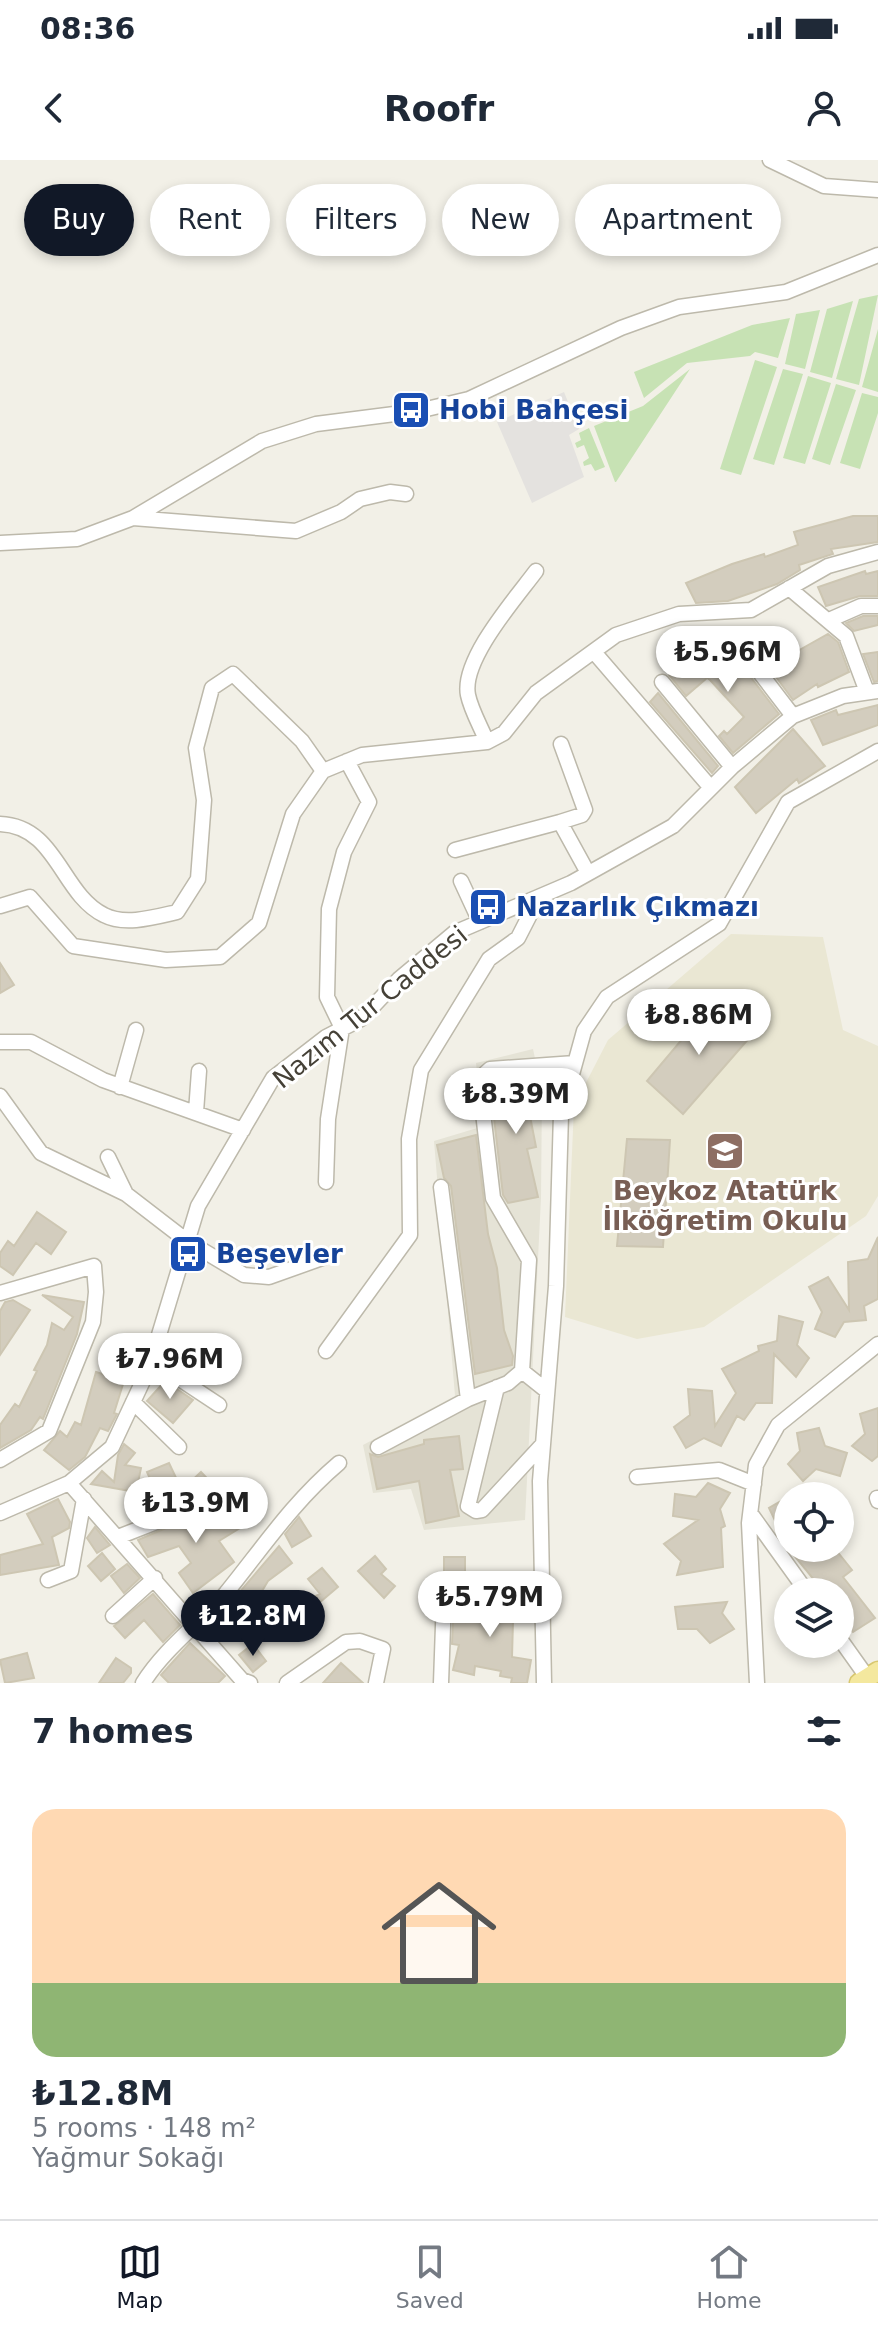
<!DOCTYPE html>
<html lang="en">
<head>
<meta charset="utf-8">
<style>
	:root { --surface:#fff; --page:#f2f2f3; --text:#1f2937; --muted:#747a83; --line:#e0e1e3; --accent:#111827 }
	body { margin:0; font-family:"DejaVu Sans",sans-serif; background:var(--page); color:var(--text); height:100vh; display:flex; flex-direction:column; font-size:30px; white-space:nowrap }
	* { box-sizing:border-box; margin:0 }
	p { font-size:26px; color:var(--muted) }
	.icon { flex:none; width:44px; height:44px; fill:none; stroke:currentColor; stroke-width:2; stroke-linecap:round; stroke-linejoin:round }
	.map { position:relative; height:1523px; overflow:hidden }
	.sheet { display:flex; flex-direction:column; background:var(--surface); flex:1 }
	.sheet>* { flex:none }
	.hud { position:absolute; left:24px; top:24px; width:830px; height:72px; display:flex; gap:16px }
	.controls { position:absolute; left:774px; top:1322px; display:grid; gap:16px }
	.controls a { display:grid; place-items:center; width:80px; height:80px; border-radius:50%; background:var(--surface); box-shadow:0 4px 12px #0003; font-size:40px }
	.price { position:absolute; translate:-50% -68px; padding:0 18px; border-radius:28px; background:#fff; color:#222; font-size:26px; line-height:52px; filter:drop-shadow(0 2px 4px #0008) }
	.price::after { content:''; position:absolute; left:50%; top:48px; width:24px; height:18px; margin-left:-12px; background:inherit; clip-path:polygon(0 0,100% 0,50% 100%) }
	.price.current { background:var(--accent); color:#fff }
	ul { padding:0; list-style:none }
	li { display:grid; align-content:center; gap:16px; height:424px; padding:0 32px }
	li span { display:grid; place-items:center; height:248px; border-radius:24px; color:#555 }
	li>.icon { margin-inline-start:auto }
	span .icon { width:144px; height:144px; fill:#fffc; stroke-width:1 }
	li b { font-size:34px }
	h2 { display:flex; justify-content:space-between; align-items:center; height:96px; padding:0 32px; font-size:34px }
	.chip { padding:0 28px; border-radius:36px; background:var(--surface); box-shadow:0 4px 12px #0003; font-size:28px; line-height:72px }
	.chip.current { background:var(--accent); color:#fff }
	.status { display:flex; justify-content:space-between; align-items:center; height:56px; padding:0 40px; background:var(--surface); direction:ltr }
	.status svg { height:22px; fill:currentColor }
	header { display:flex; justify-content:space-between; align-items:center; height:104px; padding:0 32px; background:var(--surface); font-size:36px; font-weight:600 }
	.tab-bar { display:flex; justify-content:space-around; align-items:center; height:112px; border-top:2px solid var(--line); background:var(--surface); font-size:22px; color:var(--muted) }
	.tab-bar a { display:grid; justify-items:center; gap:4px }
	.tab-bar .current { color:var(--accent) }
	.map>svg:first-child { display:block }
	.residential { fill:#e5e3d6 }
	.education { fill:#eae7d3 }
	.green { fill:#c7e2b4 }
	.parking { fill:#e4e2df }
	.building { fill:#d3cdbe; stroke:#cdc6b2; stroke-width:2 }
	.lines { fill:none; stroke-linecap:round; stroke-linejoin:round }
	.minor-casing { stroke:#bdb9ab; stroke-width:17 }
	.major-casing { stroke:#d8c76f; stroke-width:21 }
	.minor { stroke:#fff; stroke-width:14 }
	.major { stroke:#f4e89e; stroke-width:18 }
	.labels { text-anchor:middle; stroke-width:6; stroke-linejoin:round; paint-order:stroke }
	.transit-label { font-size:26px; font-weight:bold; fill:#164399; stroke:#fff; text-anchor:start }
	.street-label { font-size:26px; fill:#454137; stroke:#fff }
	.education-label { font-size:26px; font-weight:bold; fill:#785e54; stroke:#fff }
</style>
</head>
<body>
<div class="status"><b>08:36</b><svg viewBox="0 0 49 12"><path d="M0 12V9h3v3zM5 12V6h3v6zM10 12V3h3v9zM15 12V0h3v12zM26 1h20v11H26zM47 4h2v5h-2z"/></svg></div>
<header><svg class="icon" aria-label="back" viewBox="0 0 24 24"><path d="M15 5l-7 7 7 7"/></svg>Roofr<svg class="icon" aria-label="person" viewBox="0 0 24 24"><circle cx="12" cy="8" r="4"/><path d="M4 21q1-7 8-7t8 7"/></svg></header>
<div class="map">
<svg width="878" height="1523" viewBox="0 0 878 1523">
	<rect width="100%" height="100%" fill="#f2f0e7"/>
	<!-- residential -->
	<path class="residential" d="M533,889L542,931L541,1038L525,1360L424,1370L411,1329L373,1333L363,1285L455,1236L434,981L484,966L476,903Z"/>
	<!-- education -->
	<path class="education" d="M731,774L823,777L843,870L878,886V1036L866,1056L704,1167L637,1179L565,1157L574,946L608,880Z"/>
	<!-- green -->
	<path class="green" d="M878,135L859,225L836,219L859,139Z
		M853,141L832,218L810,212L827,149Z
		M820,150L805,209L785,204L796,154Z
		M790,158L778,198L755,192L750,196L687,203L644,238L634,212L752,165Z
		M878,169V232L862,227Z
		M755,200L777,207L741,315L720,309Z
		M690,209L616,322H615L594,266L643,246Z
		M783,209L803,214L774,305L753,299Z
		M808,216L831,223L805,304L783,298Z
		M836,224L856,230L830,305L812,299Z
		M862,233L878,237V253L860,309L840,303Z
		M589,268L605,307L595,311L591,304L584,306L583,302L589,298L584,285L577,288L575,283L581,280L579,273Z"/>
	<!-- parking -->
	<path class="parking" d="M564,232L579,269L569,275L584,317L532,343L497,262Z"/>
	<!-- building -->
	<path class="building" d="M853,356H878V382L831,389L833,394L799,405L800,410L777,424L728,441L696,443L686,423L732,404L764,394L765,397L798,385L794,372Z
		M865,411L866,414L878,411V436H860L826,446L818,427Z
		M863,456H878V465L854,471L846,463Z
		M828,474L838,482L849,512L818,527L817,524L793,540L765,502L789,486L794,493Z
		M707,483L716,494L715,501L720,508L730,509L739,502L779,554L733,593L719,576L724,571L727,574L744,557L710,520L707,518L686,536L669,515Z
		M878,492V521L874,522L863,494Z
		M658,533L718,606L712,613L650,542Z
		M878,545V565L823,585L811,560L836,550L838,555Z
		M793,569L825,606L799,623L797,619L756,653L735,627Z
		M0,803L14,825L0,833Z
		M716,839L751,876L683,954L647,921Z
		M534,916L540,944L528,946L536,987L527,989L538,1037L508,1043L503,1035L494,958L502,957L493,919Z
		M476,975L488,1074L497,1108L504,1170L513,1196L512,1205L475,1214L451,1026L444,1018L437,985Z
		M627,979L670,980L663,1087L617,1086Z
		M37,1052L66,1072L51,1094L36,1083L13,1115L0,1106V1093L8,1081L14,1086Z
		M878,1077V1139L864,1146L866,1160L844,1162L835,1177L815,1169L822,1152L809,1127L828,1117L849,1150L848,1102L868,1099Z
		M42,1135L84,1142L77,1174L43,1259L40,1257L31,1270L0,1288V1265L15,1244L19,1247L37,1211L34,1210L47,1185L52,1163L64,1170L73,1157Z
		M13,1140L30,1150L0,1195V1151L5,1142Z
		M779,1156L803,1162L797,1185L809,1198L796,1217L774,1194L772,1243H756L744,1260L737,1256L721,1286L704,1278L686,1288L674,1267L690,1255L688,1229L712,1231L715,1266L736,1233L722,1209L759,1191L758,1186L777,1181Z
		M96,1212L124,1221L114,1253L117,1254L108,1271L100,1268L85,1297L69,1310L44,1290L60,1271L67,1277L75,1262L81,1265Z
		M165,1221L193,1240L173,1263L147,1241Z
		M878,1248V1296L872,1301L852,1286L865,1274L860,1254Z
		M819,1268L825,1286L847,1293L840,1316L816,1309L803,1321L788,1304L800,1291L797,1273Z
		M459,1276L463,1309L450,1310L459,1356L426,1363L419,1321L377,1329L370,1294L378,1297L424,1284V1280Z
		M124,1284L135,1293L125,1305L141,1308L136,1332L91,1324L102,1311L114,1322L118,1295Z
		M169,1303L178,1322L156,1332L147,1312Z
		M201,1312L219,1331L204,1345L186,1326Z
		M708,1323L730,1333L720,1349L725,1366L721,1368L723,1407L677,1415L681,1401L664,1384L698,1360L673,1356L675,1334L696,1337Z
		M788,1337V1388L769,1348Z
		M58,1339L70,1362L69,1368L52,1377L59,1405L0,1415V1395L43,1384L27,1354Z
		M177,1347L194,1372L236,1348L245,1365L219,1381L234,1402L193,1433L179,1413L191,1403L179,1386L148,1397L138,1380L166,1368V1355Z
		M299,1357L311,1376L292,1387L285,1374Z
		M95,1367L110,1385L97,1393L87,1378Z
		M279,1386L292,1403L268,1421L259,1436L242,1452L232,1441Z
		M788,1388H826L830,1394L836,1390L852,1410L843,1417L875,1458L853,1472L840,1456V1432H824Z
		M102,1393L115,1409L101,1421L88,1406Z
		M375,1396L386,1409L381,1414L395,1426L384,1438L358,1411Z
		M444,1397H465V1418H444Z
		M127,1404L140,1418L124,1433L111,1416Z
		M322,1408L338,1427L312,1449L318,1461L303,1469L298,1460L278,1473L269,1459L320,1434L308,1419Z
		M153,1434L180,1465L163,1482L144,1460L125,1478L114,1466Z
		M503,1437L524,1439L522,1462L513,1461L512,1497L531,1500L527,1523H511L512,1518L500,1516L501,1511L475,1506L474,1515L453,1510L459,1485L452,1484L453,1460L465,1462L468,1439L502,1444Z
		M727,1442L722,1453L734,1469L710,1483L697,1469H678L675,1447Z
		M190,1483L225,1516L218,1523H169L161,1515Z
		M253,1484L266,1501L253,1512L239,1495Z
		M27,1493L34,1518L5,1523L0,1500Z
		M116,1498L131,1508V1513L123,1523H99Z
		M341,1503L363,1523H323Z"/>
	<g class="lines">
		<!-- minor casing -->
		<g class="minor-casing">
			<path id="minor" d="M770,0L824,26L878,30
				M133,358L296,371L341,352L360,339L390,332L406,334
				M0,383L77,379L133,358L262,281L316,264L418,251L469,239L621,168L679,147L786,132L878,95
				M789,428L846,476L867,532
				M829,460L861,446H878
				M594,492L711,628
				M725,499L741,488L793,556
				M662,522L732,607
				M487,582C481,567 471,550 468,535C461,500 516,438 536,411
				M560,662L582,655L585,650L561,584
				M0,664C57,666 61,734 104,755C125,766 155,757 177,752L198,719L204,640L196,588L212,528L233,514L302,581L323,611
				M455,690L560,662L588,713
				M461,721L480,762
				M0,746L30,737L73,786L166,800L220,797L259,763L293,654L323,611L362,595L487,582L504,573L536,533L616,475L679,454L751,450L828,406L878,392
				M0,882H31L103,920L243,970
				M120,927L136,870
				M0,936L41,993L126,1034L187,1081L244,1115L269,1117L325,1097
				M196,952L199,911
				M108,997L126,1034
				M326,1022L328,959L342,868L327,837L329,749L344,692L369,642L347,601
				M441,1027L468,1239
				M0,1133L94,1106L96,1132L93,1162L49,1271L0,1300
				M326,1191L410,1075L409,979L421,910L489,799L518,778L539,737
				M151,1200L219,1245
				M522,1211L529,1100L493,1038L479,919L490,909L575,903
				M497,1227L468,1346L476,1351L482,1350L542,1285
				M133,1242L179,1287
				M378,1287L468,1239L508,1223L522,1211L547,1231
				M637,1317L719,1310L754,1324
				M69,1323L242,1520L250,1523
				M877,1338L878,1341
				M0,1353L69,1323L112,1287L149,1208L198,1046L273,918L326,877L361,859L399,819L454,773L571,723L673,666L732,607L793,556L843,536L878,531
				M751,1354L807,1432
				M118,1377L159,1361
				M48,1420L71,1411L84,1339
				M113,1456L155,1418
				M840,1479L867,1517
				M143,1523C165,1488 199,1464 226,1433C264,1386 293,1342 339,1303
				M287,1523L346,1482L360,1481L383,1489L376,1523
				M441,1523L444,1437
				M544,1523L540,1321L556,1126L561,954L584,871L607,837L719,764L788,642L878,591
				M757,1523L749,1363L756,1305L778,1265L878,1184"/>
		</g>
		<!-- major casing -->
		<g class="major-casing">
			<path id="major" d="M859,1523L878,1511"/>
		</g>
		<!-- minor -->
		<use href="#minor" class="minor"/>
		<!-- major -->
		<use href="#major" class="major"/>
	</g>
	<!-- icons -->
	<defs>
		<g id="bus-square" transform="scale(2)"><rect x="-9" y="-9" width="18" height="18" rx="4" fill="#1a4fb4" stroke="#fff"/><path d="M-5-6H5V4H4V6H2V4H-2V6H-4V4H-5ZM-3.5-4V0h7V-4ZM-3.5 1.2v1.5H-2V1.2ZM2 1.2v1.5H3.5V1.2Z" fill="#fff"/></g>
		<g id="school-square" transform="scale(2)"><rect x="-9" y="-9" width="18" height="18" rx="4" fill="#8d6e63" stroke="#fff"/><path d="M0-5L7-2L0 1L-7-2ZM-4 1L0 2.5L4 1V4Q0 6-4 4Z" fill="#fff"/></g>
	</defs>
	<g fill-rule="evenodd">
		<use href="#bus-square" x="411" y="250"/>
		<use href="#bus-square" x="488" y="747"/>
		<use href="#school-square" x="725" y="991"/>
		<use href="#bus-square" x="188" y="1094"/>
	</g>
	<g class="labels">
		<!-- transit labels -->
		<g class="transit-label">
			<text x="439" y="259">Hobi Bahçesi</text>
			<text x="516" y="756">Nazarlık Çıkmazı</text>
			<text x="216" y="1103">Beşevler</text>
		</g>
		<!-- street labels -->
		<g class="street-label">
			<text transform="translate(370 847) rotate(-39)" y="9">Nazım Tur Caddesi</text>
		</g>
		<!-- education labels -->
		<g class="education-label">
			<text x="725" y="1040">Beykoz Atatürk<tspan x="725" dy="30">İlköğretim Okulu</tspan></text>
		</g>
	</g>
</svg>
<div class="controls">
<a><svg class="icon" aria-label="locate" viewBox="0 0 24 24"><circle cx="12" cy="12" r="6"/><path d="M12 2v4M12 18v4M2 12h4M18 12h4"/></svg></a>
<a><svg class="icon" aria-label="layers" viewBox="0 0 24 24"><path d="M12 4l9 5-9 5-9-5zM3 14l9 5 9-5"/></svg></a>
</div>
<b class="price" style="left:728px;top:534px">₺5.96M</b>
<b class="price" style="left:699px;top:897px">₺8.86M</b>
<b class="price" style="left:516px;top:976px">₺8.39M</b>
<b class="price" style="left:170px;top:1241px">₺7.96M</b>
<b class="price" style="left:196px;top:1385px">₺13.9M</b>
<b class="price" style="left:490px;top:1479px">₺5.79M</b>
<b class="price current" style="left:253px;top:1498px">₺12.8M</b>
<div class="hud">
<a class="chip current">Buy</a>
<a class="chip">Rent</a>
<a class="chip">Filters</a>
<a class="chip">New</a>
<a class="chip">Apartment</a>
</div>
</div>
<section class="sheet">
<h2>7 homes<svg class="icon" aria-label="filters" viewBox="0 0 24 24"><path d="M4 7h16M4 17h16"/><circle cx="9" cy="7" r="2"/><circle cx="15" cy="17" r="2"/></svg></h2>
<ul>
<li><span style="background:linear-gradient(#ffd9b3 70%,#8fb573 0)"><svg class="icon" aria-label="home" viewBox="0 0 24 24"><path d="M3 11l9-7 9 7M6 9v11h12V9"/></svg></span><div><b>₺12.8M</b><p>5 rooms · 148 m²</p><p>Yağmur Sokağı</p></div></li>
</ul>
</section>
<nav class="tab-bar">
<a class="current"><svg class="icon" aria-label="map" viewBox="0 0 24 24"><path d="M3 6l6-2 6 2 6-2v14l-6 2-6-2-6 2zM9 4v14M15 6v14"/></svg>Map</a>
<a><svg class="icon" aria-label="saved" viewBox="0 0 24 24"><path d="M7 4h10v16l-5-4-5 4z"/></svg>Saved</a>
<a><svg class="icon" aria-label="home" viewBox="0 0 24 24"><path d="M3 11l9-7 9 7M6 9v11h12V9"/></svg>Home</a>
</nav>
</body>
</html>
